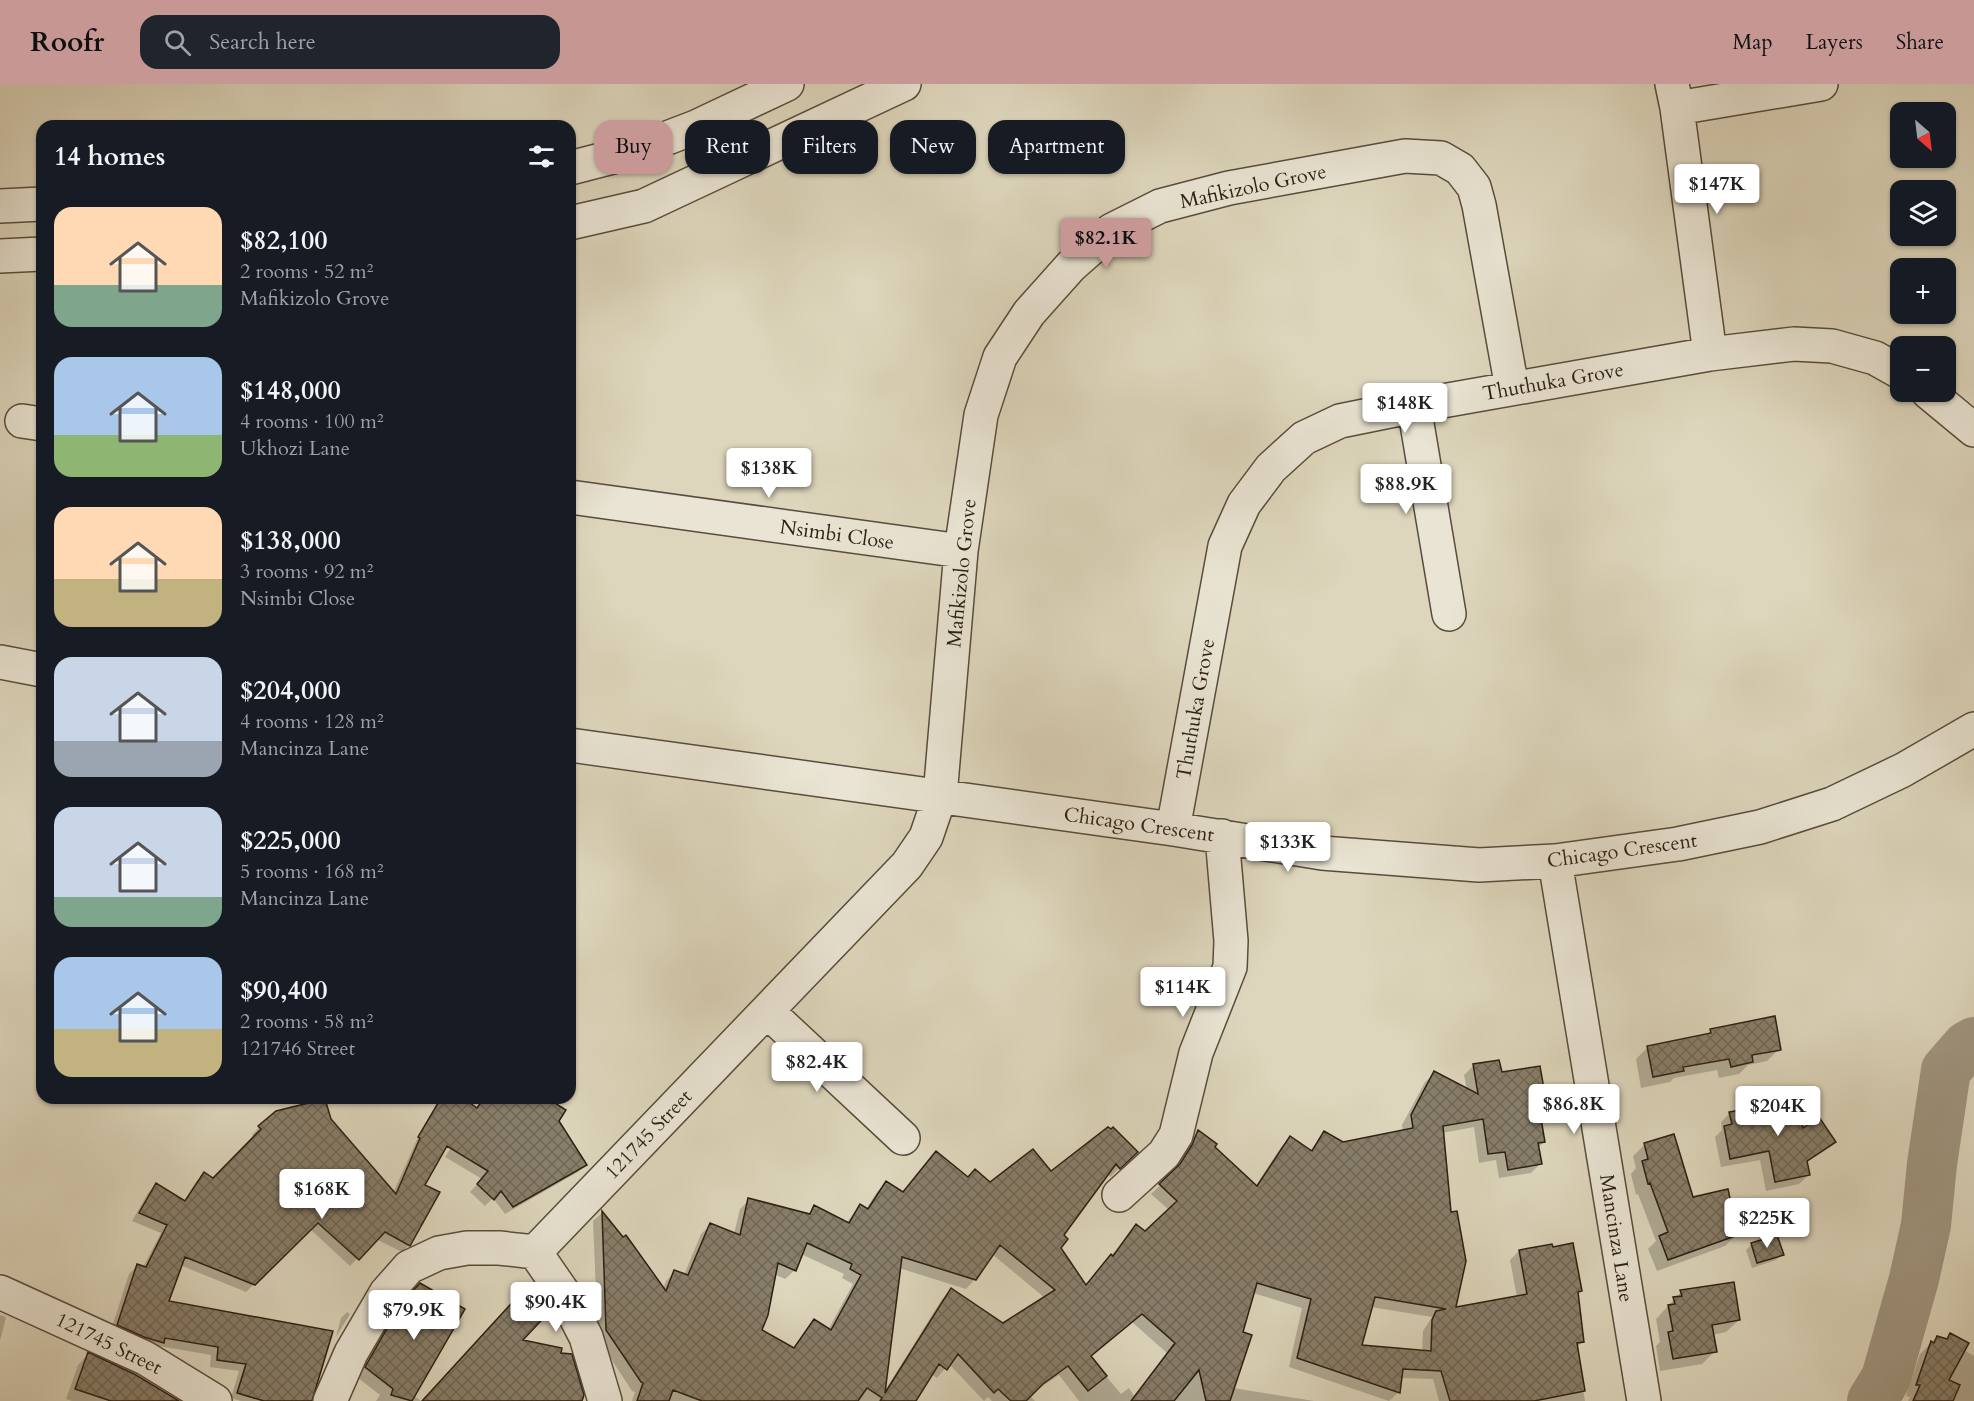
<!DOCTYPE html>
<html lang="en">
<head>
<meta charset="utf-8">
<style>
	:root { --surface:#171b24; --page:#20242c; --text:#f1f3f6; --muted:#9ea1a6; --accent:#c59692 }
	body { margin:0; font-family:Cardo,serif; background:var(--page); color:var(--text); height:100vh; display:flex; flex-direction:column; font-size:22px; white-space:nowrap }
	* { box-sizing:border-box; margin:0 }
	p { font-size:20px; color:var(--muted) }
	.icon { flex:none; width:33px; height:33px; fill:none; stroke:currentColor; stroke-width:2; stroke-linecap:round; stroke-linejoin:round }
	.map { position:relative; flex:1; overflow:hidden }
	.sheet { position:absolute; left:36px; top:36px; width:540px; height:984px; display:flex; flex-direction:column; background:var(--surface); border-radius:18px; box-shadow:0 2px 4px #0004 }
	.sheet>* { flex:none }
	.top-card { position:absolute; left:594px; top:36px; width:570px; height:54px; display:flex; gap:12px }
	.needle { width:39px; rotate:152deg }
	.buttons { position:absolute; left:1890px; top:18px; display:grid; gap:12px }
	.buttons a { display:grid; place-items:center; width:66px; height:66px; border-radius:12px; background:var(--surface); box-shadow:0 2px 4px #0004; font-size:30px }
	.price { position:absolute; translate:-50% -51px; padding:0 14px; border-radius:6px; background:#fff; color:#222; font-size:20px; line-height:39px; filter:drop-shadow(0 2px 3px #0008) }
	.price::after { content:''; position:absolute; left:50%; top:36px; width:18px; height:14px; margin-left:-9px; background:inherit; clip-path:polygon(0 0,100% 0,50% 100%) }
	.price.active { background:var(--accent); color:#111 }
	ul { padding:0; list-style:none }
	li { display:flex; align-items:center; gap:18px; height:150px; padding:0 18px }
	li span { display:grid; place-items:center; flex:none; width:168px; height:120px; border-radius:18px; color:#555 }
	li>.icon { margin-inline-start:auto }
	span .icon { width:72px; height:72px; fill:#fffc; stroke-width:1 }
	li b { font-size:26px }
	h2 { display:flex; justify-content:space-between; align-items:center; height:72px; padding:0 18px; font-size:26px }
	.tag { padding:0 21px; border-radius:18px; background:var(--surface); box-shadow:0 2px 4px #0004; font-size:21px; line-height:54px }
	.tag.active { background:var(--accent); color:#111 }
	header { display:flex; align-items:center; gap:36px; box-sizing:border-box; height:84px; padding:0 30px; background:var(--accent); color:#111 }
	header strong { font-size:28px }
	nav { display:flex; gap:33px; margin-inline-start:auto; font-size:21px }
	.search { width:420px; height:54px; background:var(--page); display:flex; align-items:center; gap:15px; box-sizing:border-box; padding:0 21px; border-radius:18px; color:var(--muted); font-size:22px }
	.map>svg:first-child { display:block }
	.shadow { fill:#0003; fill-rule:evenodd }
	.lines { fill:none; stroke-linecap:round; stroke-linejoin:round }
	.river { stroke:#a19782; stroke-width:50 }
	.building { fill:url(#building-cross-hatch); stroke:#2c1e12; stroke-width:1.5; fill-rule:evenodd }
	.minor-casing { stroke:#584c3c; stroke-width:36 }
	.minor { stroke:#e9e4d3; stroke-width:33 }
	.labels { text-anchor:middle; stroke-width:5; stroke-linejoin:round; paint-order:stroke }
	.street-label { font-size:20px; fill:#2c1e12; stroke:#e9e4d3 }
</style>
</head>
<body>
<header>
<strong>Roofr</strong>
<div class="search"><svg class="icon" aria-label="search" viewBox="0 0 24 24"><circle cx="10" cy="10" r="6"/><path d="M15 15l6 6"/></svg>Search here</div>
<nav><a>Map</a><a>Layers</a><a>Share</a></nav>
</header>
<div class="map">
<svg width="1974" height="1317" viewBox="0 0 1974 1317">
	<defs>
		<pattern id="building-cross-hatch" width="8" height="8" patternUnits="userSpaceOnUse" patternTransform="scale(1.5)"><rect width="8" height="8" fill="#887e6a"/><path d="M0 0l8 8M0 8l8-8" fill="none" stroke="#6f6756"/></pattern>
	</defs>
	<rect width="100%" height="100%" fill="#ddd6bc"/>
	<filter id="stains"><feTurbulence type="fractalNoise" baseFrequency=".00333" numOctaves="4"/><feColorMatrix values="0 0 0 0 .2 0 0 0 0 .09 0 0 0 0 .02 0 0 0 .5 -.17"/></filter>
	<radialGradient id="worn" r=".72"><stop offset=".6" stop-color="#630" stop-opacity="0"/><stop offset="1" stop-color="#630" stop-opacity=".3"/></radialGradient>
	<!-- shadow -->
	<path class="shadow" d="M1711,946L1779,965L1767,977L1748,981L1739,990L1719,994L1717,986L1674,994L1670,998L1641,1004L1636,975L1648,963L1705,952Z
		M1473,982L1500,990L1545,1021L1538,1028L1544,1058L1538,1064L1540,1080L1531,1089L1499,1094L1496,1076L1479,1079L1474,1043L1442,1049L1454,1225L1517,1213L1510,1176L1519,1167L1580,1206L1577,1210L1582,1258L1576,1264L1585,1317H1439L1433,1295L1400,1294L1399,1308L1389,1317L1289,1283L1302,1224L1253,1209L1241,1249L1233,1304L1314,1317H1079L1059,1291L1029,1311L1035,1317H992L988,1313L984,1317L949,1280L937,1294L931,1290L915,1317H632L635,1308L632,1307L598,1255L593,1137L602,1129L663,1205L666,1197L675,1188L684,1191L701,1150L710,1141L734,1150L740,1125L749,1116L807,1131L815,1123L846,1139L861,1122L866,1125L877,1108L886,1099L902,1109L927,1079L968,1094L990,1100L1051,1090L1136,1068L1110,1093L1107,1089L1061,1151L1059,1164L1085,1202L1137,1142L1145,1148L1169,1126L1151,1110L1172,1090L1183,1072L1189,1057L1198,1048L1255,1103L1281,1063L1290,1054L1310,1067L1324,1049L1343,1060L1403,1048L1402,1041L1425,998L1435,989L1467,1006L1464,991ZM801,1170L844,1190L842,1194L853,1200L828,1246L814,1237L792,1265L760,1247L774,1190L785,1195L795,1186ZM992,1170L1045,1214L1002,1241L951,1206L942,1215L884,1308L899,1184L966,1205L975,1195ZM1371,1223L1432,1233L1423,1247L1422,1268L1360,1262ZM1132,1238L1167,1269L1134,1312L1129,1304L1121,1310L1090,1273Z
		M483,1014H543L585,1080L578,1088L505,1130L493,1114L485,1122L470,1108L482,1095L445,1073Z
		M1730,1029L1802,1046L1834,1057L1806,1079L1809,1091L1799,1100L1766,1107L1760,1076L1721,1083L1715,1053L1722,1046L1721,1038Z
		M329,1036L393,1109L419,1051L427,1043L410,1160L402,1168L376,1155L350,1182L310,1145L246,1208L180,1181L167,1218L310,1317H241L231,1314L239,1287L210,1283L211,1271L159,1262L155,1266L110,1249L129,1190L137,1182L143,1183L161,1149L132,1137L148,1109L156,1101L184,1117L196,1098L204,1090L214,1096L254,1054L252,1051L259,1043Z
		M1645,1060L1692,1115L1737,1150L1725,1162L1657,1187L1648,1165L1656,1157L1638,1110L1636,1111L1631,1090L1636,1084L1633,1072Z
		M1752,1160L1782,1170L1776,1176L1752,1184L1746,1166Z
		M1681,1208L1739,1236L1726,1248L1712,1251L1715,1267L1702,1280L1660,1287L1656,1262L1660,1258L1656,1235Z
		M411,1210L413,1311L421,1317H376L380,1311L357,1293L392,1231Z
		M347,1228L350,1230L336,1253L341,1234Z
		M0,1231L6,1233L0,1257Z
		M1951,1251L1964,1266L1974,1272V1317H1908L1910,1313L1906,1312L1920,1270L1937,1253L1945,1256Z
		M88,1270L157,1317H72L66,1315L78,1281Z"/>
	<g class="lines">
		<!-- river -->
		<path class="river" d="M1872,1317L1886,1294L1914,1195L1926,1141L1932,1080L1946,986L1967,962L1974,958"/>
	</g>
	<!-- building -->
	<path class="building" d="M1775,932L1781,966L1752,971L1753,978L1731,983L1729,975L1683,983L1684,987L1653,993L1647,962L1711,949L1710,945Z
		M1499,976L1502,988L1540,982L1547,1022L1539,1023L1545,1058L1538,1059L1542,1080L1508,1086L1505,1068L1488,1070L1483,1035L1443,1042L1451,1128L1457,1127L1466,1177L1456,1223L1527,1210L1519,1166L1552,1160L1553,1163L1573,1159L1582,1207L1578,1208L1584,1258L1577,1259L1585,1307L1534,1317H1450L1441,1287L1403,1285L1400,1309L1297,1274L1311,1215L1257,1199L1243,1248L1252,1251L1230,1317H1206L1199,1286L1174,1317H1131L1175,1259L1142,1230L1091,1272L1107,1292L1088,1307L1068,1282L1043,1300L1026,1317H1011L998,1305L994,1309L958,1270L947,1286L939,1280L916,1317H880L882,1314L867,1304L858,1317H702L673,1306L669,1317H637L643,1299L641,1298L606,1246L602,1127L623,1153L626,1151L666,1207L674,1186L688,1191L710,1139L740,1151L748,1114L810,1130L814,1121L849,1139L860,1120L868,1125L886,1097L903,1108L936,1067L968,1093L975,1085L990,1098L1033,1065L1051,1087L1108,1043L1111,1045L1113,1043L1138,1068L1120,1085L1116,1080L1064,1151L1068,1155L1061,1164L1086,1201L1111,1170L1113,1172L1136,1140L1145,1147L1177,1117L1159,1100L1180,1080L1192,1061L1198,1046L1217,1060L1215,1063L1257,1102L1290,1052L1312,1067L1324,1047L1343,1058L1413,1044L1411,1031L1434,987L1478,1010L1473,980ZM807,1159L852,1180L850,1185L861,1191L831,1246L814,1235L794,1264L762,1246L768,1231L778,1179L796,1187ZM1000,1161L1055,1206L1003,1239L951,1204L885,1309L902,1173L976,1196ZM1375,1213L1446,1225L1436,1227L1432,1236L1431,1267L1362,1261Z
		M1795,1012L1803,1044L1819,1033L1836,1058L1807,1077L1810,1091L1775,1098L1769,1067L1730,1075L1724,1042L1732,1040L1729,1028L1771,1020Z
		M441,1014H463L477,1024L484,1014H547L566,1026L559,1037L587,1081L513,1123L501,1107L494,1116L477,1100L488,1087L447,1062L425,1101L440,1108L410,1162L385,1148L359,1176L318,1139L255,1201L185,1173L169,1217L333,1247L312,1317H264L237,1309L246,1280L217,1276L218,1263L165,1254L164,1259L144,1253L117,1241L137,1180L146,1183L167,1141L139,1129L156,1099L185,1117L204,1088L213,1094L261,1045L258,1042L276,1027L325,1015L331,1035L396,1110L420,1054L418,1053Z
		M1674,1050L1693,1113L1728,1105L1738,1151L1668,1176L1659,1152L1668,1148L1650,1099L1648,1100L1642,1077L1648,1075L1644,1059Z
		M1777,1151L1784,1171L1757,1179L1751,1159Z
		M1734,1198L1740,1236L1712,1241L1717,1268L1673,1275L1668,1248L1673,1247L1668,1221L1675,1220L1673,1213L1682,1212L1680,1206Z
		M420,1199L465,1225L412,1317L391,1311L393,1305L365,1283L401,1220Z
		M530,1199L541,1210L551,1226L523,1256L562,1264L561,1269L572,1270L584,1311L582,1317H422Z
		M1950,1249L1969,1259L1949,1296L1960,1301L1953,1317H1913L1920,1301H1916L1931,1257L1934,1259L1937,1252L1947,1255Z
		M88,1268L136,1291L179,1317H111L75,1305Z"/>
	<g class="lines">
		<!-- minor casing -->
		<g class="minor-casing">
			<path id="minor" d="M1672,0L1677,24L1710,270
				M1677,24L1821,0
				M570,84L628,69L696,43L787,0
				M0,122L42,120
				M570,139L644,122L904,0
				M0,172L42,170
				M1928,308L1974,346
				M1414,322L1449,530
				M22,337L42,340
				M570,413L961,467
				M0,578L42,586
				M570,661L1173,745L1322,769L1479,781L1555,777L1678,760L1760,743L1832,720L1903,686L1974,645
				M1173,745L1225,462L1244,420L1271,384L1304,354L1340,337L1414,322L1710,270L1794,260L1832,262L1875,274L1900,288
				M1555,777L1644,1317
				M767,927L903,1054
				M1119,1111L1164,1070L1176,1051L1196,969L1230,883L1231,857L1222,752
				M535,1168L564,1210L586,1253L605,1317
				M0,1208L145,1274L215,1317
				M330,1317L351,1269L386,1209L409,1183L439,1169L467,1164H499L535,1168L907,781L926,753L940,712L961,467L981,331L1000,273L1029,229L1071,182L1112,146L1160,122L1229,104L1405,72L1441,74L1460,85L1474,103L1479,121L1512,304"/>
		</g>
		<!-- minor -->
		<use href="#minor" class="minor"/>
	</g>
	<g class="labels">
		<!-- street labels -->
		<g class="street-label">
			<text transform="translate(1253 102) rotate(-12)" y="7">Mafikizolo Grove</text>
			<text transform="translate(1553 297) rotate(-10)" y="7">Thuthuka Grove</text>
			<text transform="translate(837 450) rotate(8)" y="7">Nsimbi Close</text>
			<text transform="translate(961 489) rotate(-84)" y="7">Mafikizolo Grove</text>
			<text transform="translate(1195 625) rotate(-80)" y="7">Thuthuka Grove</text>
			<text transform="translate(1139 740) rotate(8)" y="7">Chicago Crescent</text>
			<text transform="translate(1622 766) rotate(-8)" y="7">Chicago Crescent</text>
			<text transform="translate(648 1050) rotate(-46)" y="7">121745 Street</text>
			<text transform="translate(1617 1154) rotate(81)" y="7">Mancinza Lane</text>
			<text transform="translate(109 1259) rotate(26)" y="7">121745 Street</text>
		</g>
	</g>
	<rect width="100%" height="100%" filter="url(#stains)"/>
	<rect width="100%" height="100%" fill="url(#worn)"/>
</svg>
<div class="buttons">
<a><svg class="needle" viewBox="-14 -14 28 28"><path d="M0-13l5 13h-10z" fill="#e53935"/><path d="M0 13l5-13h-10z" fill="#9ea1a6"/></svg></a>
<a><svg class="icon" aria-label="layers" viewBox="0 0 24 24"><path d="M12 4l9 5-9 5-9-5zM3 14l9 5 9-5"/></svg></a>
<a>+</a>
<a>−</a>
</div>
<b class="price" style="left:1717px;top:131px">$147K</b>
<b class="price active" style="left:1106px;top:185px">$82.1K</b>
<b class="price" style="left:1405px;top:350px">$148K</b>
<b class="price" style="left:769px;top:415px">$138K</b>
<b class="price" style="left:1406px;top:431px">$88.9K</b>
<b class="price" style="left:1288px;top:789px">$133K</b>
<b class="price" style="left:1183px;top:934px">$114K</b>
<b class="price" style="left:817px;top:1009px">$82.4K</b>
<b class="price" style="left:1574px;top:1051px">$86.8K</b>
<b class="price" style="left:1778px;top:1053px">$204K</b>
<b class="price" style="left:322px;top:1136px">$168K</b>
<b class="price" style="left:1767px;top:1165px">$225K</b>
<b class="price" style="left:556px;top:1249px">$90.4K</b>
<b class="price" style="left:414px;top:1257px">$79.9K</b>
<div class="top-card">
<a class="tag active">Buy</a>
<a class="tag">Rent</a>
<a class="tag">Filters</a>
<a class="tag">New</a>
<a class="tag">Apartment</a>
</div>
<section class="sheet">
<h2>14 homes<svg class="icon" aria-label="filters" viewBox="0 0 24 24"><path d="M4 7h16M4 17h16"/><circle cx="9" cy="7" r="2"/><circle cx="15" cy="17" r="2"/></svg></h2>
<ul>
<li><span style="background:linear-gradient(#ffd9b3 65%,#7fa58c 0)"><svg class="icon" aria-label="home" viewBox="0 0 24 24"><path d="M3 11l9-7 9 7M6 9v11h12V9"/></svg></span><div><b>$82,100</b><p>2 rooms · 52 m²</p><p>Mafikizolo Grove</p></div></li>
<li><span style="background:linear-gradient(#a9c7e8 65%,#8fb573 0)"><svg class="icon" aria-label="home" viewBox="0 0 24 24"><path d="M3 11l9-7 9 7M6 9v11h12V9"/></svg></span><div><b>$148,000</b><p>4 rooms · 100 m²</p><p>Ukhozi Lane</p></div></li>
<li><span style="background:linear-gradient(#ffd9b3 60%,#c2b280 0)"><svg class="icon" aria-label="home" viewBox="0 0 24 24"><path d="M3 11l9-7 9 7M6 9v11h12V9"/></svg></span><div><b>$138,000</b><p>3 rooms · 92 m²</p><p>Nsimbi Close</p></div></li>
<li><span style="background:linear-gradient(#c9d6e8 70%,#9aa5b1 0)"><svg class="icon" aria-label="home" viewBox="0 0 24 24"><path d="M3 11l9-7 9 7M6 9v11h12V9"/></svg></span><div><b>$204,000</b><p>4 rooms · 128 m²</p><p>Mancinza Lane</p></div></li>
<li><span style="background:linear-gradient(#c9d6e8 75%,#7fa58c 0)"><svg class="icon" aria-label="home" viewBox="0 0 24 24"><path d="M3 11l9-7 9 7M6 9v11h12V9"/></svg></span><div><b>$225,000</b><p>5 rooms · 168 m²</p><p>Mancinza Lane</p></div></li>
<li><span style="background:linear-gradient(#a9c7e8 60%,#c2b280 0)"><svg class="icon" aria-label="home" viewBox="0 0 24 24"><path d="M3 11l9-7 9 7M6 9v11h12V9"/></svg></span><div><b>$90,400</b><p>2 rooms · 58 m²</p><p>121746 Street</p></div></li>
</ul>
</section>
</div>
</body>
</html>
